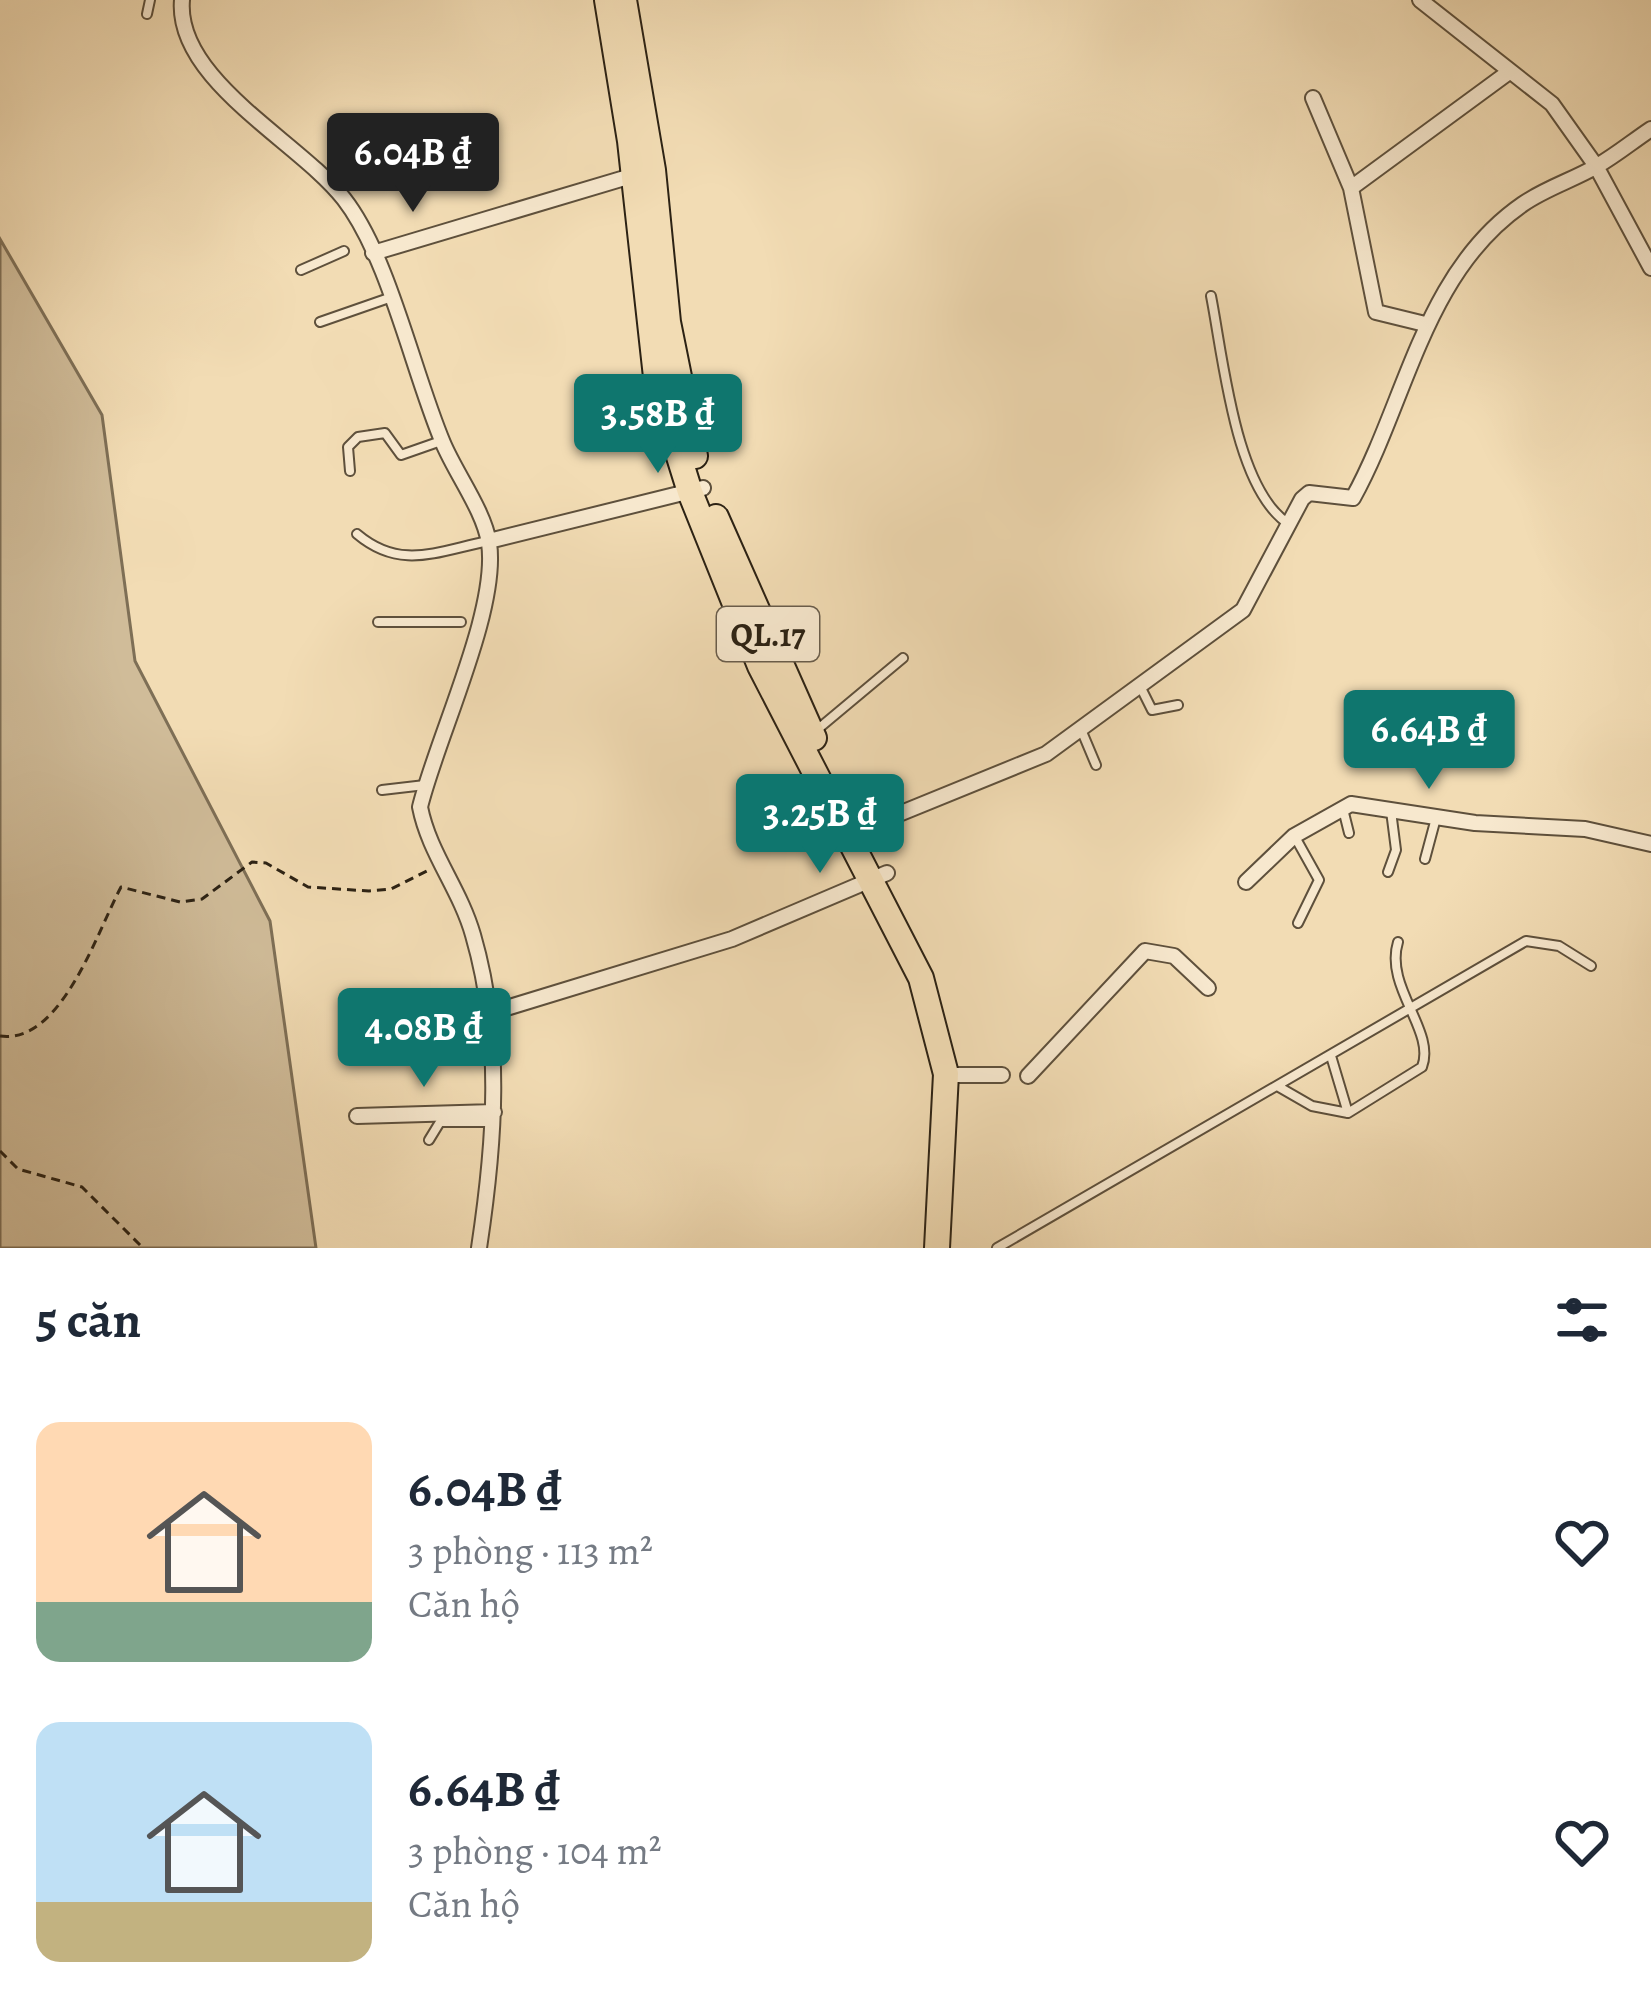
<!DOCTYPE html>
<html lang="vi">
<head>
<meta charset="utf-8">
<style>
	:root { --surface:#fff; --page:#f2f2f3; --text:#1f2937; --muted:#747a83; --accent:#0f766e }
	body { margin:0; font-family:Alegreya,serif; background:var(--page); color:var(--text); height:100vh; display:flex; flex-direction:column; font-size:45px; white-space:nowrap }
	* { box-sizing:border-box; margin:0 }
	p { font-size:39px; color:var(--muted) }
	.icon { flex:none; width:66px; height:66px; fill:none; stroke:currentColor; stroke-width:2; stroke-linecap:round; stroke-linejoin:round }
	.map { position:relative; height:1248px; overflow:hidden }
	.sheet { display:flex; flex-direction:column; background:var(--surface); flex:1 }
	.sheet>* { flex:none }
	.price { position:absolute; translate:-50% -102px; padding:0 27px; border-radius:12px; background:var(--accent); color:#fff; font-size:39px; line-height:78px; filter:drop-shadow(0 3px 6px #0008) }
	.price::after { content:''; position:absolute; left:50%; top:72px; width:36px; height:27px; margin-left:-18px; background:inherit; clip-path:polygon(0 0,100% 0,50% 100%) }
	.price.active { background:#222; color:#fff }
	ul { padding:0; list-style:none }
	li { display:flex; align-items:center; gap:36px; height:300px; padding:0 36px }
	li span { display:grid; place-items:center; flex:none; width:336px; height:240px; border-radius:24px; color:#555 }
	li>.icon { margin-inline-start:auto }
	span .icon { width:144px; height:144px; fill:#fffc; stroke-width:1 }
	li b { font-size:51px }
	h2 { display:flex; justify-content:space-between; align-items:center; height:144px; padding:0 36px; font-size:51px }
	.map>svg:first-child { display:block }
	.green { fill:#d0bc99; stroke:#7e6f56; stroke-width:3 }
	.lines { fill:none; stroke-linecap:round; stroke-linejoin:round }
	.lane-casing { stroke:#5e503c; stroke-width:12 }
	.street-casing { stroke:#5e503c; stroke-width:18 }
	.highway-casing { stroke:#2c2214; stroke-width:28 }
	.path { stroke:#2c2214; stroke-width:3; stroke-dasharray:9 6; stroke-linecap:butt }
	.lane { stroke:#f7e8ce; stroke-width:8 }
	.street { stroke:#f7e8ce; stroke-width:14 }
	.highway { stroke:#f2dcb4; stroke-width:24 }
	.labels { text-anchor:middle; stroke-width:12; stroke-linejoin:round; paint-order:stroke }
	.shield { fill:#f7e8ce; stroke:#695d4c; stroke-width:3 }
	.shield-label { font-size:33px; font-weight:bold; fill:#2c2214 }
</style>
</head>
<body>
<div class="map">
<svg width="1651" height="1248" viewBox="0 0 1651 1248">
	<rect width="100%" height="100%" fill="#f2dcb4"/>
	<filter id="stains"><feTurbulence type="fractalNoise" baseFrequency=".00167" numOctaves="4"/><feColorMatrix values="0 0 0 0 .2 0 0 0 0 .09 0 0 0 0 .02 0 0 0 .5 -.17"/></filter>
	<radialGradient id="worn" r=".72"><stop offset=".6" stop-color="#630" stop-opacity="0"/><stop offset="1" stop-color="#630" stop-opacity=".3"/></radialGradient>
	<!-- green -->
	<path class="green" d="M0,239L102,415L135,661L270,921L316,1248H0Z"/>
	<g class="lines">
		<!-- lane casing -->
		<g class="lane-casing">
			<path id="lane" d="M147,14L150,0
				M301,270L344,251
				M1211,296C1223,356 1235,490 1289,524
				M320,322L389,298
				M350,471L348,447L358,437L385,433L401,455L441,441
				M357,534C401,571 437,551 489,541
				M378,622H461
				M1140,686L1152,710L1178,705
				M1080,727L1096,765
				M818,729L903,658
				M382,790L425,785
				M1343,809L1349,833
				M1295,837L1319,880L1298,923
				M1425,859L1436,818
				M1388,872L1396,850L1391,811
				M406,1037L428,1049L493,1044
				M1331,1056L1348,1113
				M1279,1087L1312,1106L1348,1113L1422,1067C1436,1031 1384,987 1398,942
				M429,1140L440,1122H492
				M997,1248L1526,941L1559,946L1591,966"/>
		</g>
		<!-- street casing -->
		<g class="street-casing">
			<path id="street" d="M182,0C175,80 300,142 344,199C389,257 413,372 443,443C456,474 484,511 489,543C499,610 437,737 420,807C429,853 460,889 473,935C503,1038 495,1142 479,1248
				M1420,0L1552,104L1596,166L1651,268
				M1313,98L1351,188L1509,72
				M1351,188L1376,312L1425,324
				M373,253L638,174
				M489,541L703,488
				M862,829L1046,754L1243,610L1302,499L1309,493L1353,498C1407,400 1424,272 1523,204C1546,188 1573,180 1597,166C1616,155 1633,141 1651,129
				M1246,882L1294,836L1351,804L1475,823L1585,829L1651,844
				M490,1013L732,939L887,873
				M956,1075H1002
				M1028,1076L1145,951L1174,956L1208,988
				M357,1116L494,1112"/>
		</g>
		<!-- highway casing -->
		<g class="highway-casing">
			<path id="highway" d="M607,0L630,141L657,386L690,492L760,666L921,978L946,1074L937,1248
				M624,0L653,170L668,322L695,456
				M716,517L814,738"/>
		</g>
		<!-- path -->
		<path class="path" d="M0,1036C61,1045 97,932 121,887L180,902L202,899L252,862L266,863L308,887L369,891L391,889L429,870
			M0,1151L18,1169L82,1187L143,1248"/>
		<!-- lane -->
		<use href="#lane" class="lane"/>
		<!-- street -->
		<use href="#street" class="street"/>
		<!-- highway -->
		<use href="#highway" class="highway"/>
	</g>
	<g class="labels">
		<!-- shield labels -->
		<rect class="shield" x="717" y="607" width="102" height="54" rx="9"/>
		<g class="shield-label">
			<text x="768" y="646">QL.17</text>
		</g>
	</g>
	<rect width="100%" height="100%" filter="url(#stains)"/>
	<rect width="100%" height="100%" fill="url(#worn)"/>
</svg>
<b class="price active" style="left:413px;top:215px">6.04B ₫</b>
<b class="price" style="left:658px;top:476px">3.58B ₫</b>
<b class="price" style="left:1429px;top:792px">6.64B ₫</b>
<b class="price" style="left:820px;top:876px">3.25B ₫</b>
<b class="price" style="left:424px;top:1090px">4.08B ₫</b>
</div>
<section class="sheet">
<h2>5 căn<svg class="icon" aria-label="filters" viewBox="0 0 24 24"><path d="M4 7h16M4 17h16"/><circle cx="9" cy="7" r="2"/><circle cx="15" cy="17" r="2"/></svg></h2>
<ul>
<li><span style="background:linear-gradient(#ffd9b3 75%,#7fa58c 0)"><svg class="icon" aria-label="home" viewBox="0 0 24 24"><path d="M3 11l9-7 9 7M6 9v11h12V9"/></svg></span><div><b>6.04B ₫</b><p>3 phòng · 113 m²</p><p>Căn hộ</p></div><svg class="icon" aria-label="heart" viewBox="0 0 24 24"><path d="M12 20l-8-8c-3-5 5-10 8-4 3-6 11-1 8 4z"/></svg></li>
<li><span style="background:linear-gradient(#bfe0f5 75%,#c2b280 0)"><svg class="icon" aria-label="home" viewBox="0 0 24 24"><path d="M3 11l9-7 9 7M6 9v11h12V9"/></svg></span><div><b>6.64B ₫</b><p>3 phòng · 104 m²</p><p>Căn hộ</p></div><svg class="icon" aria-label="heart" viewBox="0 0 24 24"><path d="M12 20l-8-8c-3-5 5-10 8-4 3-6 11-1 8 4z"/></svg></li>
</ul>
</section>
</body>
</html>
